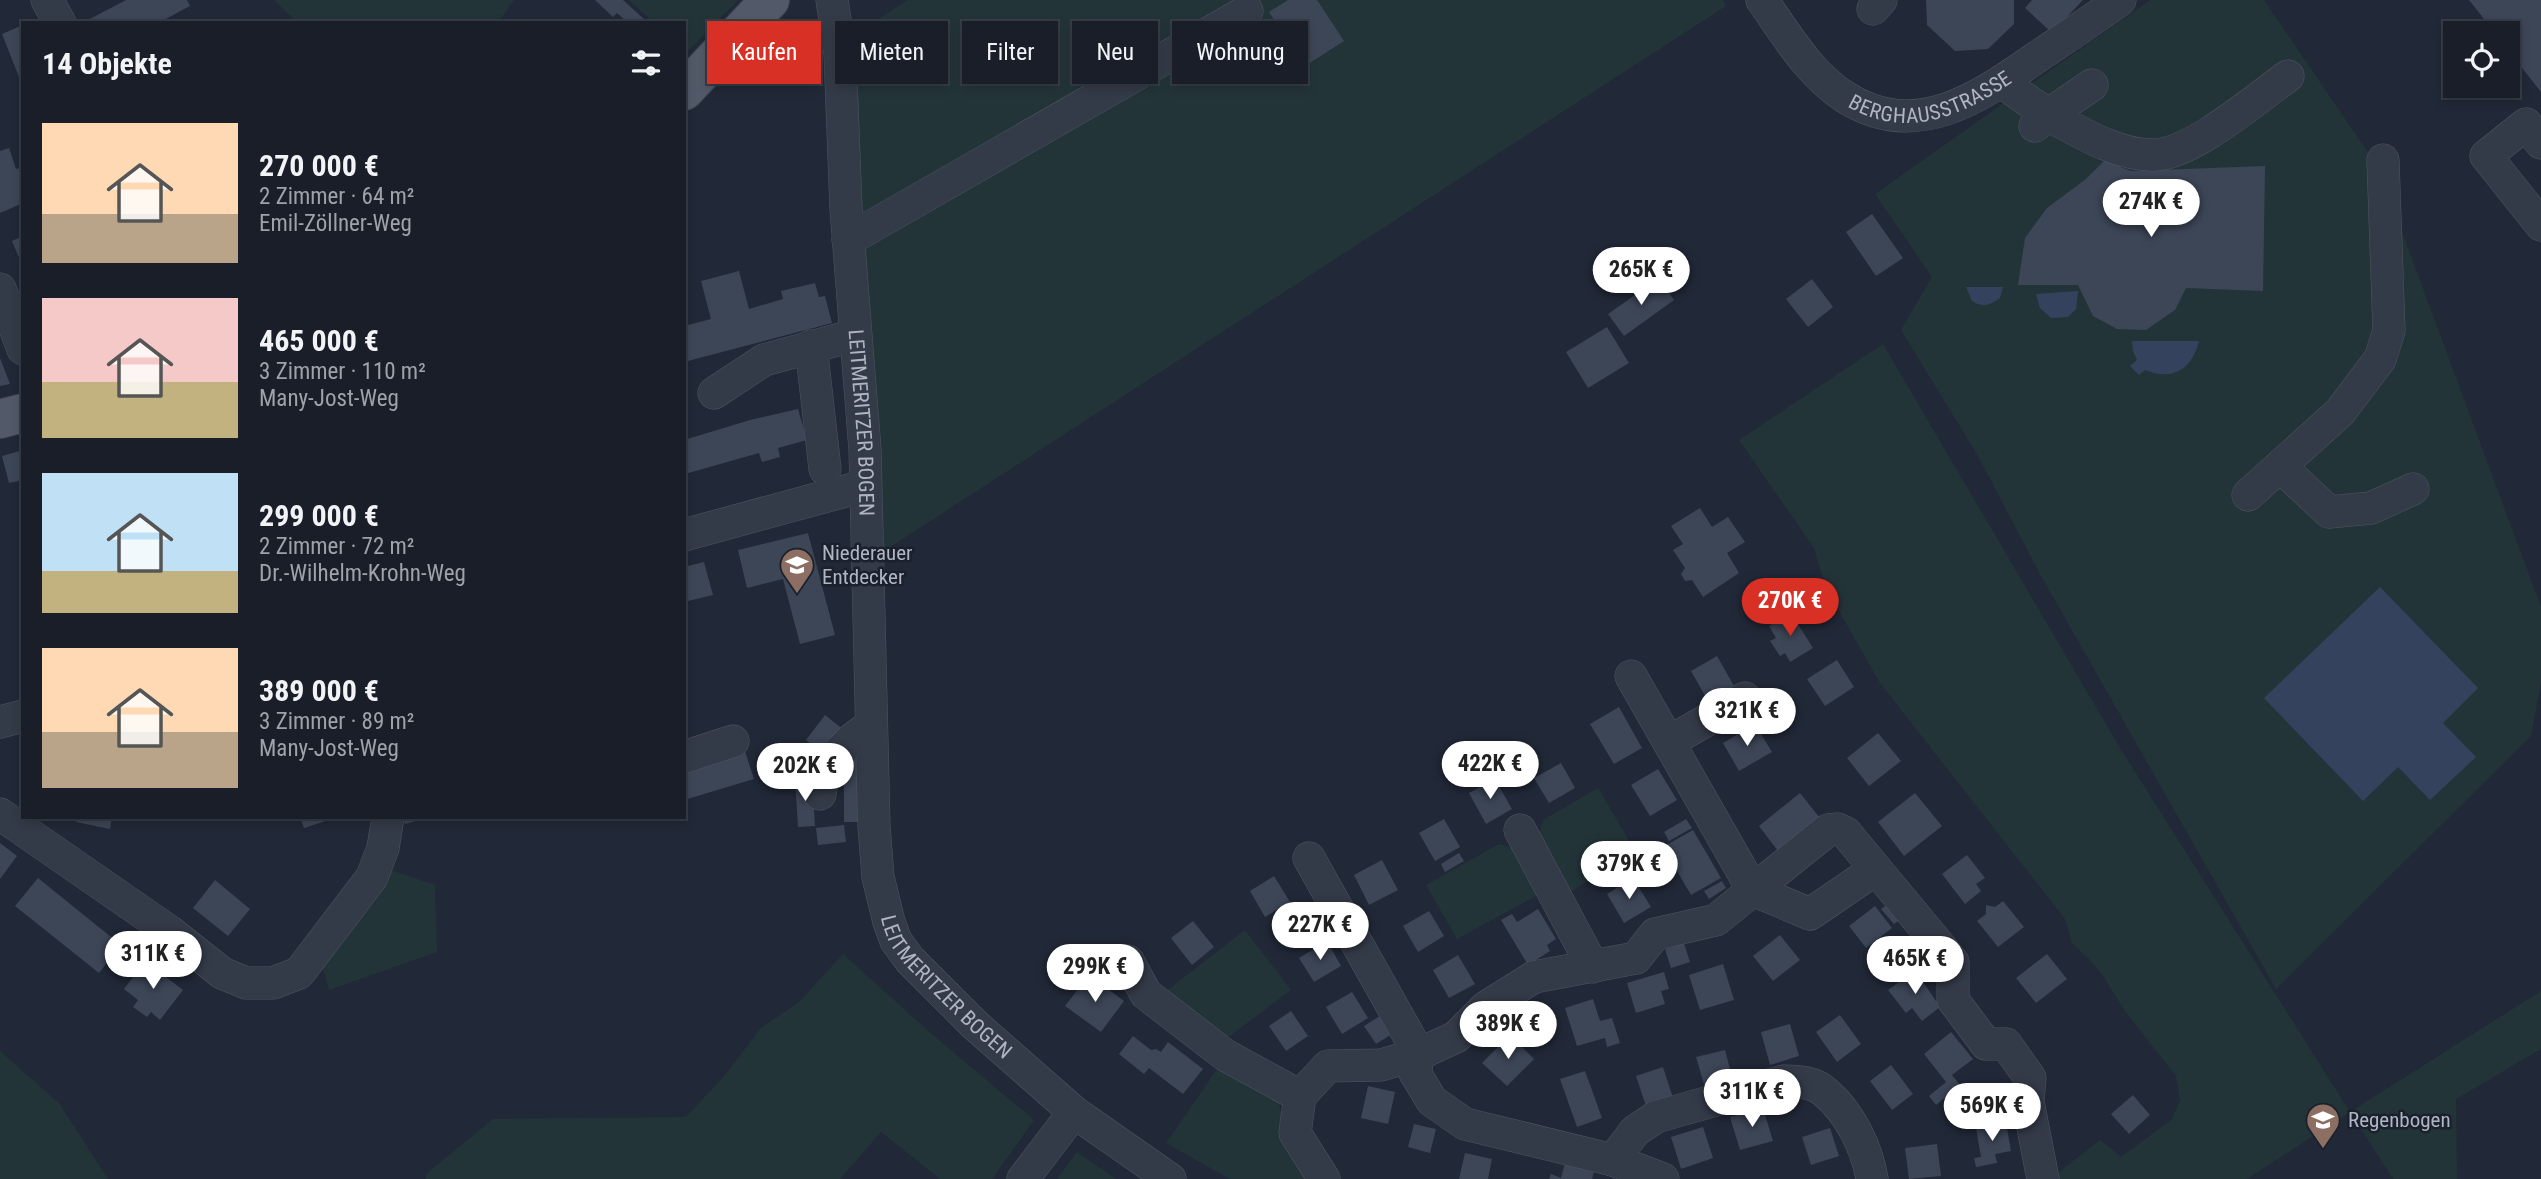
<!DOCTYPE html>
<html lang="de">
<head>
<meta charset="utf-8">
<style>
	:root { --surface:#191e29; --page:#222731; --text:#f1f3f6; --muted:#9fa2a8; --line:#373c46; --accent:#d93025 }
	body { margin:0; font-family:"Roboto Condensed",sans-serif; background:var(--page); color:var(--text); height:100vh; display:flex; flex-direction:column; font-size:26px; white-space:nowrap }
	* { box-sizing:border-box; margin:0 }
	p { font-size:23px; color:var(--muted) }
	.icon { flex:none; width:38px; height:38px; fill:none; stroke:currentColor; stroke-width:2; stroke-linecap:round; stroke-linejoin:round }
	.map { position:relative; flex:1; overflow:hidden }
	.drawer { position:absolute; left:21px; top:21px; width:665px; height:798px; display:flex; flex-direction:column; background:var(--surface); border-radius:0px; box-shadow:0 4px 10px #0003,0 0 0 2px var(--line) }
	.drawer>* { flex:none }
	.banner { position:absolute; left:707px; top:21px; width:665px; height:63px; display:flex; gap:14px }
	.tools { position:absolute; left:2443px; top:21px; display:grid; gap:14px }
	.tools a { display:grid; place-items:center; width:77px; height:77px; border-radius:0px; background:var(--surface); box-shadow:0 4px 10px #0003,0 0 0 2px var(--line); font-size:35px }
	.price { position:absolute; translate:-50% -60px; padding:0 16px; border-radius:24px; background:#fff; color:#222; font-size:23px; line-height:46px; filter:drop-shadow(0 2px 4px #0008) }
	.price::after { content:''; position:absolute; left:50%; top:42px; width:21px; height:16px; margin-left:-10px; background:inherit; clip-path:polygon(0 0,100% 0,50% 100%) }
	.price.selected { background:var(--accent); color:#fff }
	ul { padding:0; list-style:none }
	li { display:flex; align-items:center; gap:21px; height:175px; padding:0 21px }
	li span { display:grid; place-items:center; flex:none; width:196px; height:140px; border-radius:0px; color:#555 }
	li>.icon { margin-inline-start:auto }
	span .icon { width:84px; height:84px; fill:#fffc; stroke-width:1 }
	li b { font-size:30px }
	h2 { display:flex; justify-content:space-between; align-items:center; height:84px; padding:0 21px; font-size:30px }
	.tag { padding:0 24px; border-radius:0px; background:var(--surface); box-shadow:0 4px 10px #0003,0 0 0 2px var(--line); font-size:24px; line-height:63px }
	.tag.selected { background:var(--accent); color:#fff }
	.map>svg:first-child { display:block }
	.green { fill:#233438 }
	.water { fill:#35425e }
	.building { fill:#3d4657 }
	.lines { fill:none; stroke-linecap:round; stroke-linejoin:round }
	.minor-casing { stroke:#4f5562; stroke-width:33 }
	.major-casing { stroke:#3e4451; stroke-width:40 }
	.minor { stroke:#343b48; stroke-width:32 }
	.major { stroke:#525968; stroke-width:38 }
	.labels { text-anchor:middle; stroke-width:5; stroke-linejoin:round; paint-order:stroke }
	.street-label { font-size:21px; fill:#afb5c4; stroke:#1a202c }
	.poi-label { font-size:21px; fill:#afb5c4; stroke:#1a202c; text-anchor:start }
</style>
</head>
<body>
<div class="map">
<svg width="2541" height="1179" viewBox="0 0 2541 1179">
	<rect width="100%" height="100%" fill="#212837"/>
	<!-- green -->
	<path class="green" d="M274,0H514L498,23H297Z
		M629,0H738L687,52L684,50V23H654Z
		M908,0H1723L1726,6L884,551L847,39Z
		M2150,0H2264L2378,167L2541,607V682L2531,736L2276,989L2040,574L1978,456L1901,330L1932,277L1875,194Z
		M1883,344L2120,748L2350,1112L2541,991V1049L2456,1099L2457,1179H2393L2350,1112L2247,1179H2058L2060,1171L2100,1140L2121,1157L2171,1120L2180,1101L2176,1076L2124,1010L2102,974L2088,958L2072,943L2065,919L1880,683L1826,588L1814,548L1739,440Z
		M1598,788L1636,852L1565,895L1536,843L1543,820Z
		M1499,844L1521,850L1545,891L1457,939L1426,885Z
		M385,868L435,885L437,952L329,990L320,957Z
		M1245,930L1291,990L1222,1042L1165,992Z
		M843,954L933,1035L1034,1120L992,1179H940L881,1132L840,1179H426L427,1173L493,1119L686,1117L725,1075L761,1028L799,1002Z
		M0,1051L59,1103L108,1179H0Z
		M1222,1062L1279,1103L1288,1147L1313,1179H1230L1166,1143Z
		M1077,1152L1116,1179H1057Z"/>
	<!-- water -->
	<path class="water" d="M1966,287H2003L2000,298C1991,305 1982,308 1972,301Z
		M2078,291L2076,309L2068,317L2051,318L2040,308L2036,294Z
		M2132,341H2199C2192,370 2172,381 2145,370L2139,375L2130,366L2137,360L2133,351Z
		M2380,587L2478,688L2443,723L2476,757L2430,800L2398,767L2363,801L2264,698Z"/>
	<!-- building -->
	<path class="building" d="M126,0H187L190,6L158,23H87L86,21Z
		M595,0H623L644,19L641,23H628L617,13L613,17Z
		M1288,0H1317L1344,41L1305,66L1269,12Z
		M1926,0H2014V24L1988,49L1955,51L1927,25Z
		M2032,0H2083L2052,33L2025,8Z
		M2469,0H2541V92L2508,50V33H2495Z
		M23,25V87L2,34Z
		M9,148L16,169L23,167V203L0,213V151Z
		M2108,157L2119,162L2120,167L2131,171L2265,166L2263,291L2186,288L2175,310L2146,330L2117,329L2093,316L2078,285H2018L2025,238L2047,208L2086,179Z
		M1872,214L1903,258L1876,276L1846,232Z
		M23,236V259L20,260L12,241Z
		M739,271L749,309L783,299L781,291L815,283L819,297L825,296L832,323L684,362V326L711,319L701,281Z
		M1659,278L1674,300L1624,336L1608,314Z
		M1812,279L1833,307L1808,327L1786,299Z
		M1607,327L1629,363L1588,388L1566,352Z
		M0,358L10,384L0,386Z
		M798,409L807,440L778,448L780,457L762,462L759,453L685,474L684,440L750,420Z
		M23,450V480L9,483L2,456Z
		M1700,508L1712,527L1728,517L1745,542L1727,553L1739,573L1703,597L1692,580L1685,581L1681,574L1685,568L1673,550L1683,544L1671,526Z
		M808,533L835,635L800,644L783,579L747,588L738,550Z
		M704,562L713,595L684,602V567Z
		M1791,613L1813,648L1790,662L1785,653L1780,656L1770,641L1776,638L1769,626Z
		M1717,656L1734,686L1708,701L1691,671Z
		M1837,660L1854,687L1825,706L1807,679Z
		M1619,707L1642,748L1614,764L1590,724Z
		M825,715L844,730L824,755L806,740Z
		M1755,724L1772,752L1739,771L1723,743Z
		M1878,733L1901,761L1869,786L1847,758Z
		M743,745L754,779L684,800V763Z
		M844,760H861L862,822H844Z
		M1561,763L1575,788L1549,803L1534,778Z
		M1658,769L1677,800L1650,816L1631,785Z
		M812,778L815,826L798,827L795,779Z
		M1495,779L1512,809L1486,824L1469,793Z
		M1800,793L1820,818L1778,851L1759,826Z
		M1915,793L1942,826L1904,856L1878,822Z
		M77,817H112L110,829L76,822Z
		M300,817H335V818L304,828Z
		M403,817H426V818L405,824Z
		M1444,819L1460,847L1435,861L1419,833Z
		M1686,819L1692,828L1669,841L1664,832Z
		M844,825L846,842L818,845L816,828Z
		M1693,830L1721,878L1691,895L1663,847Z
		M0,843L17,856L0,879Z
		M1459,853L1464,861L1445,872L1441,864Z
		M1967,855L1985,878L1976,884L1981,891L1965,904L1942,874Z
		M1382,860L1398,890L1369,905L1354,875Z
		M1274,876L1290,902L1265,917L1250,891Z
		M38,878L121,945L99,973L15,906Z
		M1633,878L1651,907L1624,923L1607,894Z
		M215,880L250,909L228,936L193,908Z
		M1722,881L1726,888L1709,899L1704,891Z
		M2003,901L2024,927L1998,947L1977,921L1986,914V905L1995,907Z
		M1889,903L1902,918L1894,924L1881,909Z
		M1875,906L1892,928L1866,948L1849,926Z
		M1538,909L1556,939L1547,945L1550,951L1528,965L1501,920L1512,914L1517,922Z
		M1429,911L1444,936L1418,952L1403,926Z
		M1193,921L1214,947L1192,965L1171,938Z
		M1780,935L1800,960L1773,981L1753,956Z
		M1327,941L1341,966L1314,982L1299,958Z
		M1684,943L1690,962L1671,968L1665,949Z
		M2047,954L2067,979L2036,1003L2016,978Z
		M1458,955L1475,984L1449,998L1433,970Z
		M145,961L183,990L160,1020L151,1012L147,1017L133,1007L138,1000L124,989Z
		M1723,964L1734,1000L1700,1010L1689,975Z
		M1915,970L1940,1007L1922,1021L1912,1008L1906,1013L1888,990Z
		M1664,972L1669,989L1661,991L1665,1004L1636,1013L1627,983Z
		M1089,975L1124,1001L1101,1032L1065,1006Z
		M1352,992L1368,1018L1342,1034L1326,1007Z
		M1593,999L1600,1021L1612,1018L1620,1043L1607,1047L1605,1038L1577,1046L1565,1008Z
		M1291,1011L1308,1036L1286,1051L1269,1026Z
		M1383,1014L1395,1032L1376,1044L1364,1026Z
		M1840,1015L1861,1044L1837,1062L1816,1032Z
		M1790,1024L1799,1056L1770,1065L1761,1032Z
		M1951,1032L1973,1059L1952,1075L1960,1085L1936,1105L1929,1096L1946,1082L1924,1054Z
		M1510,1035L1534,1059L1507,1086L1482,1063Z
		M1133,1036L1151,1050L1156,1049L1161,1052L1168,1042L1203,1069L1183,1094L1149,1068L1144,1074L1119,1054Z
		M1725,1050L1733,1080L1705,1088L1696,1057Z
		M1891,1065L1913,1094L1892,1110L1870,1081Z
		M1663,1067L1673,1098L1646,1106L1636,1076Z
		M1585,1071L1602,1118L1577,1127L1560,1079Z
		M1368,1086L1395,1092L1388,1124L1361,1118Z
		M2133,1095L2150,1115L2129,1134L2111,1114Z
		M1763,1108L1773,1141L1740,1150L1730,1117Z
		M2006,1122L2011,1151L1995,1154L1997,1163L1976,1167L1974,1158L1981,1157L1976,1128Z
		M1414,1124L1436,1129L1430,1153L1408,1147Z
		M1703,1127L1713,1158L1681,1169L1671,1137Z
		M1830,1128L1839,1156L1811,1165L1802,1137Z
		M1937,1144L1941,1176L1909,1179L1905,1148Z
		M1465,1153L1492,1159L1488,1179H1459Z
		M1565,1163L1594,1171L1592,1179H1549L1551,1174L1561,1178Z"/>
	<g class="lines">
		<!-- minor casing -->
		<g class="minor-casing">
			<g id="minor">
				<path d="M47,0L60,23"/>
				<path id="s1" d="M832,0L840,53L846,209L865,450L874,826L878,877L889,922L896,941L910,960L974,1024L1074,1112L1170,1179"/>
				<path id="s2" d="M1762,0C1786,34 1809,74 1845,97C1917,143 1981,96 2040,55C2067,37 2094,19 2120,0"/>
				<path d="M1873,9L1881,0"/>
				<path d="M2002,82L2048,115L2092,85"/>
				<path d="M2035,126L2048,115C2080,132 2116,155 2153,155C2191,155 2256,99 2288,76"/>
				<path d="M2541,143L2526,124L2486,156L2541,225"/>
				<path d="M848,240L1247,11"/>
				<path d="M0,289L23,349"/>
				<path d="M811,346L825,469"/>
				<path d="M714,393L764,360L855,335"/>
				<path d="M2280,466L2329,512L2371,508L2413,489"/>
				<path d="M2248,495L2340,412L2380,359L2389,331L2383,160"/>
				<path d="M684,535L864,486"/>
				<path d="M1631,676L1753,890L1828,830L1838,829L1846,833L1953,962V1000L1986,1044H2006L2030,1078L2028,1102L2043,1179"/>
				<path d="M0,722L23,716"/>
				<path d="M1669,742L1745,698"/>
				<path d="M684,757L733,741"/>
				<path d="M820,794L825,767L851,740L871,725"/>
				<path d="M0,814L169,931L222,973L246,983H273L299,973L372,877L383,848L388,817"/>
				<path d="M1520,830L1593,967"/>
				<path d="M1309,858L1419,1054L1415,1073L1432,1101L1465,1124L1613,1160L1663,1179"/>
				<path d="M1128,961L1146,994L1225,1055L1300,1096"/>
				<path d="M1613,1160L1635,1131L1656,1117L1783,1081C1798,1081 1814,1082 1825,1092C1850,1113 1867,1148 1872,1179"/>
				<path d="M1023,1179L1074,1112"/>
				<path d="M1324,1179L1295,1133L1300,1096L1328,1066L1381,1065L1419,1054L1456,1037L1486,1007L1534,977L1636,958L1655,934L1716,920L1753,890L1810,914L1876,869"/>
			</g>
		</g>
		<!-- major casing -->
		<g class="major-casing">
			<path id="major" d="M684,91L770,0
				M0,419L23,413"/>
		</g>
		<!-- minor -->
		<use href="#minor" class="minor"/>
		<!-- major -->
		<use href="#major" class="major"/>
	</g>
	<!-- icons -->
	<defs>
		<g id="school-pin" transform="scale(1.75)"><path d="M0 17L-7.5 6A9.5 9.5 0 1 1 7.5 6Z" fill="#8d6e63" stroke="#1a202c"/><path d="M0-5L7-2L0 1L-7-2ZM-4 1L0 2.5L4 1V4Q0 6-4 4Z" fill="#fff"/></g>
	</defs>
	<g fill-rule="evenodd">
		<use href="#school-pin" x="797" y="565"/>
		<use href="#school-pin" x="2323" y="1120"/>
	</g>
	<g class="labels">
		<!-- street labels -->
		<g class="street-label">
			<text dy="7" stroke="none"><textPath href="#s2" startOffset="220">BERGHAUSSTRASSE</textPath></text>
			<text dy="7" stroke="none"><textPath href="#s1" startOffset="424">LEITMERITZER BOGEN</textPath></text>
			<text dy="7" stroke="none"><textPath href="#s1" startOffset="1012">LEITMERITZER BOGEN</textPath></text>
		</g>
		<!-- poi labels -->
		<g class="poi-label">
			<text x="822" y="560">Niederauer<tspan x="822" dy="24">Entdecker</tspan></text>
			<text x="2348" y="1127">Regenbogen</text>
		</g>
	</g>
</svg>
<div class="tools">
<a><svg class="icon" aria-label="locate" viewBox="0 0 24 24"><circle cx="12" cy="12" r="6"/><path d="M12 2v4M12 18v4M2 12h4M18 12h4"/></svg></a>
</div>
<b class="price" style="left:2151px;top:239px">274K €</b>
<b class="price" style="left:1641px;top:307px">265K €</b>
<b class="price selected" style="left:1790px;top:638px">270K €</b>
<b class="price" style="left:1747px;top:748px">321K €</b>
<b class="price" style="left:1490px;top:801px">422K €</b>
<b class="price" style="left:805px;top:803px">202K €</b>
<b class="price" style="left:1629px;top:901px">379K €</b>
<b class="price" style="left:1320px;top:962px">227K €</b>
<b class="price" style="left:153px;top:991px">311K €</b>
<b class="price" style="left:1915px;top:996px">465K €</b>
<b class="price" style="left:1095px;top:1004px">299K €</b>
<b class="price" style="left:1508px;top:1061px">389K €</b>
<b class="price" style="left:1752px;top:1129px">311K €</b>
<b class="price" style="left:1992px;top:1143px">569K €</b>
<div class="banner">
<a class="tag selected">Kaufen</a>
<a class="tag">Mieten</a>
<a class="tag">Filter</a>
<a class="tag">Neu</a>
<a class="tag">Wohnung</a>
</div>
<section class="drawer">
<h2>14 Objekte<svg class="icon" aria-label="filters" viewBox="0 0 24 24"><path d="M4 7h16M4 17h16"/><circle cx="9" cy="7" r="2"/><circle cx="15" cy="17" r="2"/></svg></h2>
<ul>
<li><span style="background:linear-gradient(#ffd9b3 65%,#b9a48a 0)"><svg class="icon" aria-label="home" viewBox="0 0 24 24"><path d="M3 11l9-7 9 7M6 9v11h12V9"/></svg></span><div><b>270 000 €</b><p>2 Zimmer · 64 m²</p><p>Emil-Zöllner-Weg</p></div></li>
<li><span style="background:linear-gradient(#f6c9c9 60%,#c2b280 0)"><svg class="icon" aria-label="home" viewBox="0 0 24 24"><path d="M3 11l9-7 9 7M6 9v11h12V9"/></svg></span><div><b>465 000 €</b><p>3 Zimmer · 110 m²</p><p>Many-Jost-Weg</p></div></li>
<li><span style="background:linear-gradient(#bfe0f5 70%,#c2b280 0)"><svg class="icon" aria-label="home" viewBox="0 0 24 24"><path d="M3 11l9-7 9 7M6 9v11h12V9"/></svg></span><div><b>299 000 €</b><p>2 Zimmer · 72 m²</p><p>Dr.-Wilhelm-Krohn-Weg</p></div></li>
<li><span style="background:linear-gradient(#ffd9b3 60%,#b9a48a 0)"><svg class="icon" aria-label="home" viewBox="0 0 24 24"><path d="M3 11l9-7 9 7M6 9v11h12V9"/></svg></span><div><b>389 000 €</b><p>3 Zimmer · 89 m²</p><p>Many-Jost-Weg</p></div></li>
</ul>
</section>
</div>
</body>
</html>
